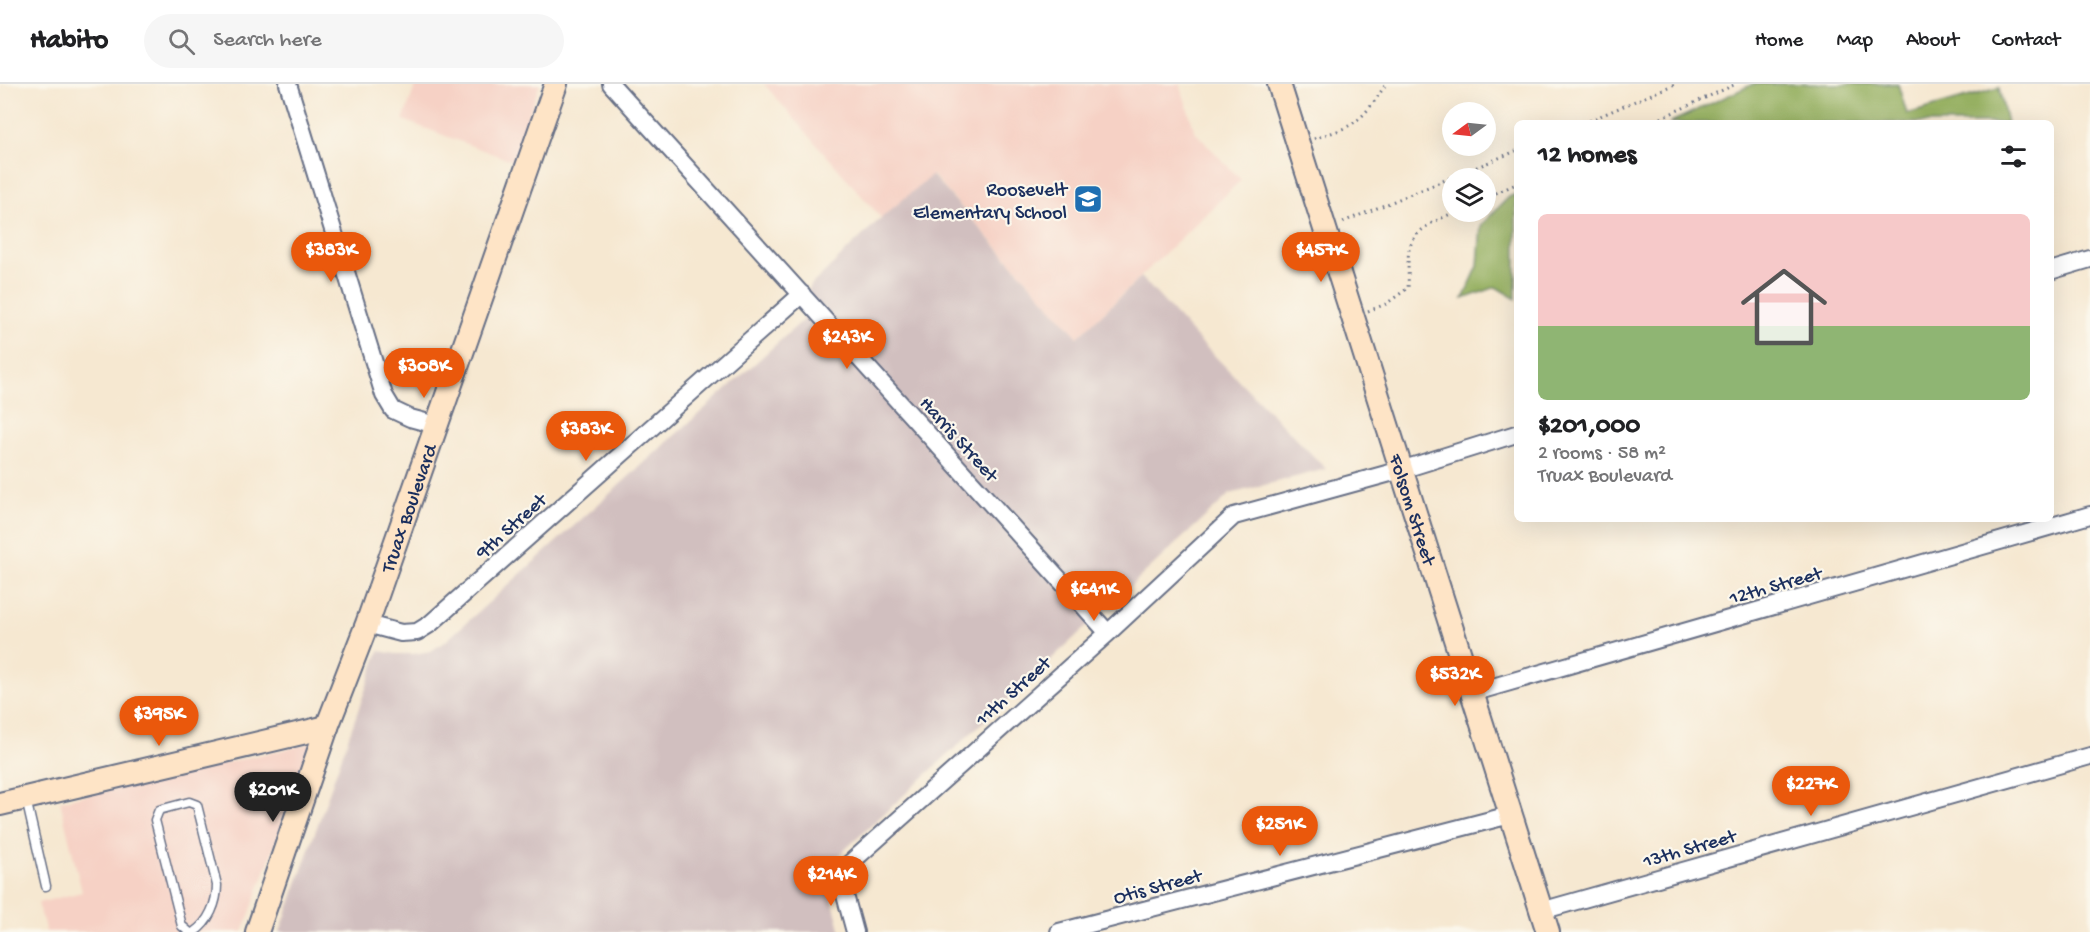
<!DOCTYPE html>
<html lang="en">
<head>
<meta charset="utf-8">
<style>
	:root { --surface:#fff; --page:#f6f6f6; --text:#202124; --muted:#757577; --line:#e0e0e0; --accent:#ea580c }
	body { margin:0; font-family:"Gochi Hand",sans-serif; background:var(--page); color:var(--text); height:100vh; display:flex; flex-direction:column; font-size:22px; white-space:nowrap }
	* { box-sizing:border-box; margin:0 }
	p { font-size:20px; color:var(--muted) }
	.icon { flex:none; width:33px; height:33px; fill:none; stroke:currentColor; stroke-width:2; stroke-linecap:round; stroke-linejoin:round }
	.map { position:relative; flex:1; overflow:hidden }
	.panel { position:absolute; left:1514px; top:36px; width:540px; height:402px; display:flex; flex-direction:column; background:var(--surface); border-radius:9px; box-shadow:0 6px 24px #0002 }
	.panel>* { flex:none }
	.needle { width:39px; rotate:255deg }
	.fabs { position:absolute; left:1442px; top:18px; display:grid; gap:12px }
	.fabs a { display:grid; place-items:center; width:54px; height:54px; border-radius:50%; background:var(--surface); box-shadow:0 6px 24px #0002; font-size:30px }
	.price { position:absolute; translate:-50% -51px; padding:0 14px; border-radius:21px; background:var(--accent); color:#fff; font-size:20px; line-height:39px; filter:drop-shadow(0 2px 3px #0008) }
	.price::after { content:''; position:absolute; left:50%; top:36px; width:18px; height:14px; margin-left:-9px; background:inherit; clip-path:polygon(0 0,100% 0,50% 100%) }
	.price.active { background:#222; color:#fff }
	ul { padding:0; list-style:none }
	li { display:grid; align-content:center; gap:12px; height:318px; padding:0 24px }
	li+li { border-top:2px solid var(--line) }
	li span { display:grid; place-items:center; height:186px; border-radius:9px; color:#555 }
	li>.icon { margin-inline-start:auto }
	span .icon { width:108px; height:108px; fill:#fffc; stroke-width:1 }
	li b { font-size:26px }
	h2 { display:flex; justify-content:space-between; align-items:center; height:72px; padding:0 24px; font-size:26px }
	header { display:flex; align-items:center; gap:36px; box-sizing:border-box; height:84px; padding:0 30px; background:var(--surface); border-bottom:2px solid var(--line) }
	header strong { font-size:28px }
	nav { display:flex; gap:33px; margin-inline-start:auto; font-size:21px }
	.search { width:420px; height:54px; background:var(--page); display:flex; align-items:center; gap:15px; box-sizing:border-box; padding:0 21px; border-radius:33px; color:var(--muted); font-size:22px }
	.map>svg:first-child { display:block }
	.built { fill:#f6d1c5 }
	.industrial { fill:#d1bfbf }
	.forest { fill:#96b062; stroke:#587060; stroke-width:1.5 }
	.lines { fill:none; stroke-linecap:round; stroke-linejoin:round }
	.lane-casing { stroke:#687086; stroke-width:11 }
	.street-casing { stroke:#687086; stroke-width:20 }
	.secondary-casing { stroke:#687086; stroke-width:26 }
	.path { stroke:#687086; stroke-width:3; stroke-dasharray:1.5 4.5; stroke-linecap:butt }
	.lane { stroke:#fff; stroke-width:8 }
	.street { stroke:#fff; stroke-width:16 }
	.secondary { stroke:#fee4c6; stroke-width:22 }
	.labels { text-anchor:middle; stroke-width:4.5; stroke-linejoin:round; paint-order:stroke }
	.poi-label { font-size:20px; fill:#1b2f5e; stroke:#fbf7ec; text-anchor:end }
	.street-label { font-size:20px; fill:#1b2f5e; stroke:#fbf7ec }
</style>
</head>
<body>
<header>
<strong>Habito</strong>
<div class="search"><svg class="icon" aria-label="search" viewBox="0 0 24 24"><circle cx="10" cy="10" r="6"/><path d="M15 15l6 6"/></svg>Search here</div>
<nav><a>Home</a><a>Map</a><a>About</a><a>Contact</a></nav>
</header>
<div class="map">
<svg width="2090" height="848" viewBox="0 0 2090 848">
	<rect width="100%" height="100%" fill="#fbf7ec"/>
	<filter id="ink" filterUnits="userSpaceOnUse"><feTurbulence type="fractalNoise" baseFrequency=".0167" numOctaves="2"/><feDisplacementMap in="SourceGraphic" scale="12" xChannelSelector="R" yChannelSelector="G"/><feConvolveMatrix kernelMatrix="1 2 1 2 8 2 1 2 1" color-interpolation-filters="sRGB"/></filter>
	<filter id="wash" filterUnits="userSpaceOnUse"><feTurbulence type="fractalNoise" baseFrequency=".008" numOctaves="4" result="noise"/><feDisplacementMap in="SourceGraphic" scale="24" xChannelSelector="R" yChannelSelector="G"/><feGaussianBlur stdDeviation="1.35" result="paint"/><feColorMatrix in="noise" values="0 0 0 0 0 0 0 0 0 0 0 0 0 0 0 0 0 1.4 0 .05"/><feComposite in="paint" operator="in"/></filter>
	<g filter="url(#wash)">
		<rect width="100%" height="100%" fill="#f6e8d1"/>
		<!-- built -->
		<path class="built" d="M416,0H540L512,77L403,36Z
			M764,0H1180L1195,48L1241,96L1078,253L933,91L881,134Z
			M312,659L243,848H46L38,819L82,808L60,717Z"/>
		<!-- industrial -->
		<path class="industrial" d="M932,91L1078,253L1141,193L1197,254L1326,385L1230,410L824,785L841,848H280L379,567L396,570H413L431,567L446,557L802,237L809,203L881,134Z"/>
		<!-- forest -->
		<path class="forest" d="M1753,0H1898L1907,30L1999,4L2007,39H1669Z
			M1516,110V215L1496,203L1463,215L1478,182L1481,141L1509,113Z"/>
	</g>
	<g filter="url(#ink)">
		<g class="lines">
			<!-- lane casing -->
			<g class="lane-casing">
				<path id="lane" d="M26,715L46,802
					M189,848L182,842L155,736L159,726L189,718L197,721L217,801C217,819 209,838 194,848"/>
			</g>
			<!-- street casing -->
			<g class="street-casing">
				<path id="street" d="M288,0L384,311L393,326L410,334L436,341
					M611,0L1108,549
					M2050,187L2090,175
					M367,540L401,549L417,548L430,540L802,210
					M1472,609L2090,431
					M1541,827L2090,672
					M855,848L839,789L1108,549L1234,432L1401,386L1516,350
					M1059,848L1510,731"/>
			</g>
			<!-- secondary casing -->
			<g class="secondary-casing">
				<g id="secondary">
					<path id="s1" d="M1279,0L1548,848"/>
					<path d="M0,720L327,643"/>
					<path id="s2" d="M257,848L327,643L367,540L556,0"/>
				</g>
			</g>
			<!-- path -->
			<path class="path" d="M1584,39L1675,0
				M1650,39L1736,0
				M1314,55C1323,51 1333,49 1342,45C1363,37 1374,18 1386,0
				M1485,114L1516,100
				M1343,138L1516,67
				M1368,227L1386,220L1408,204C1409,192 1407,178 1409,166C1414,144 1438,136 1455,128"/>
			<!-- lane -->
			<use href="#lane" class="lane"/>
			<!-- street -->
			<use href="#street" class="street"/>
			<!-- secondary -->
			<use href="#secondary" class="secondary"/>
		</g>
	</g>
	<!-- icons -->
	<defs>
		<g id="school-square" transform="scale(1.5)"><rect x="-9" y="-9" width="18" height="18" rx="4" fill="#1f6fb2" stroke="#fbf7ec"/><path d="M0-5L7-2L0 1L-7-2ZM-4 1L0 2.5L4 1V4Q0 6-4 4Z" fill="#fff"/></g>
	</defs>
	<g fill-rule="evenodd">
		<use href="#school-square" x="1088" y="115"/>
	</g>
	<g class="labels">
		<!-- poi labels -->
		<g class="poi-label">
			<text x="1067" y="111">Roosevelt<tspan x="1067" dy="23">Elementary School</tspan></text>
		</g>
		<!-- street labels -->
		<g class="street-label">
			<text transform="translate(960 354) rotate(48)" y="7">Harris Street</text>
			<text dy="7" stroke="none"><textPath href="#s2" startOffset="450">Truax Boulevard</textPath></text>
			<text dy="7" stroke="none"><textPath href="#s1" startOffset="446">Folsom Street</textPath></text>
			<text transform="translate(510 441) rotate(-42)" y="7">9th Street</text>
			<text transform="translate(1775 500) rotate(-16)" y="7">12th Street</text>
			<text transform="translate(1012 606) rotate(-42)" y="7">11th Street</text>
			<text transform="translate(1689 763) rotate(-16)" y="7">13th Street</text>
			<text transform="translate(1157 801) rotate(-15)" y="7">Otis Street</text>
		</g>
	</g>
</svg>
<div class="fabs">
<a><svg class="needle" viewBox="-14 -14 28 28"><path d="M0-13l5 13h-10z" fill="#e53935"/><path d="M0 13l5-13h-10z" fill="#757577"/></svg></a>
<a><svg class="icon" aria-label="layers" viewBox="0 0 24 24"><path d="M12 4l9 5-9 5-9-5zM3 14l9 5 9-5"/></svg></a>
</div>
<b class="price" style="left:331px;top:199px">$383K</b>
<b class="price" style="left:1321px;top:199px">$457K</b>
<b class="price" style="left:847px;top:286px">$243K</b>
<b class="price" style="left:424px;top:315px">$308K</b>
<b class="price" style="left:586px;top:378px">$383K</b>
<b class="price" style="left:1094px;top:538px">$641K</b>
<b class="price" style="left:1455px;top:623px">$532K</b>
<b class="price" style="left:159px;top:663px">$395K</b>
<b class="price" style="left:1811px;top:733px">$227K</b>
<b class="price active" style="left:273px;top:739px">$201K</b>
<b class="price" style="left:1280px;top:773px">$251K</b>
<b class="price" style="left:831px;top:823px">$214K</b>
<section class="panel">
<h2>12 homes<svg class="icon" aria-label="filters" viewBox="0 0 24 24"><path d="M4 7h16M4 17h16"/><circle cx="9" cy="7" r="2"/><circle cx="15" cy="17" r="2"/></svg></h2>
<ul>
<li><span style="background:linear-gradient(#f6c9c9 60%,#8fb573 0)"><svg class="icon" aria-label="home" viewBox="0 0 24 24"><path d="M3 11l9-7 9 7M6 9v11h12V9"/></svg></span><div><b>$201,000</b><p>2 rooms · 58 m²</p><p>Truax Boulevard</p></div></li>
</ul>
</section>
</div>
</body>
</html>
